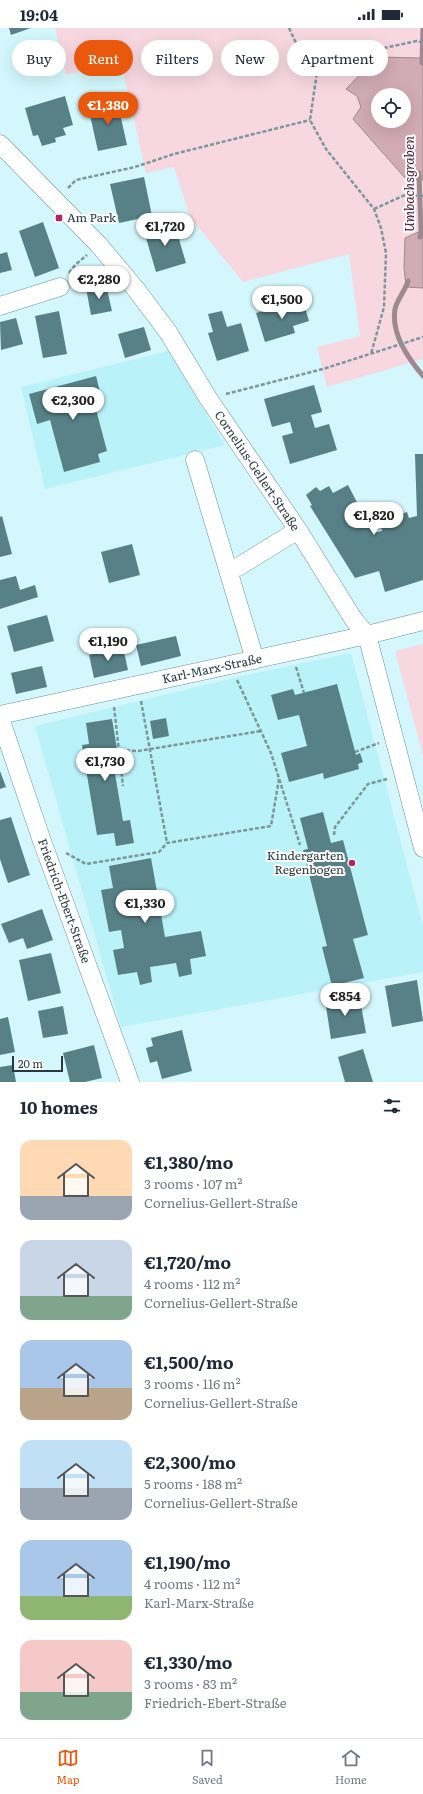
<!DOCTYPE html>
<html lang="en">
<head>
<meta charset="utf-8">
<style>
	:root { --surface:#fff; --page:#f6f6f7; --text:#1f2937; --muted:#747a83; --line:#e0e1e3; --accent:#ea580c }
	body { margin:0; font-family:Literata,serif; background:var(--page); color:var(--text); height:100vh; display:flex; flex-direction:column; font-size:15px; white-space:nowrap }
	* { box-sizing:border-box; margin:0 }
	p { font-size:13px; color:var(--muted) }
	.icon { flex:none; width:22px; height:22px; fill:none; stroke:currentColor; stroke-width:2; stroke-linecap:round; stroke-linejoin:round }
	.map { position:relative; height:1054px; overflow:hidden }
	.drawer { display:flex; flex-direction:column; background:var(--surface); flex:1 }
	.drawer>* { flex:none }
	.top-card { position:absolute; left:12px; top:12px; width:399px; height:36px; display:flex; gap:8px }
	.tools { position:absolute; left:371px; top:60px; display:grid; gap:8px }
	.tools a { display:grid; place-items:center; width:40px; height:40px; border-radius:50%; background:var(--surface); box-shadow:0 4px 16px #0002; font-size:20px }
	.scale { position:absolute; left:12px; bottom:10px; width:51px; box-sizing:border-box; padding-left:4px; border:2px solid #283a3c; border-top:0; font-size:11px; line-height:14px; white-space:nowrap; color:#283a3c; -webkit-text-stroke:3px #fdfdfd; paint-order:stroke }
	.price { position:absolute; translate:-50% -34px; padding:0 9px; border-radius:14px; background:#fff; color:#222; font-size:13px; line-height:26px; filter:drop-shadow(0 1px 2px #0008) }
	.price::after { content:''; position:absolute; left:50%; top:24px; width:12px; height:9px; margin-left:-6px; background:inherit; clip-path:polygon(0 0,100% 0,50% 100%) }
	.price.on { background:var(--accent); color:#fff }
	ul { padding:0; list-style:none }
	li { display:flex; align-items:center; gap:12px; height:100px; padding:0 20px }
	li span { display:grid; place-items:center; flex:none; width:112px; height:80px; border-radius:12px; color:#555 }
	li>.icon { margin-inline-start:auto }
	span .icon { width:48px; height:48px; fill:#fffc; stroke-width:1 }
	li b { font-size:17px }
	h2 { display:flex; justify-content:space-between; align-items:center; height:48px; padding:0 20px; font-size:17px }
	.tag { padding:0 14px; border-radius:18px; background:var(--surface); box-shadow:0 4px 16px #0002; font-size:14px; line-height:36px }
	.tag.on { background:var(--accent); color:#fff }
	.status { display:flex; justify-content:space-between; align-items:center; height:28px; padding:0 20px; background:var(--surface); direction:ltr }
	.status svg { height:11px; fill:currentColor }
	.menu { display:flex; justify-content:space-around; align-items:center; height:56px; border-top:1px solid var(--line); background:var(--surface); font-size:11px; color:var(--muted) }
	.menu a { display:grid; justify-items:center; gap:2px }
	.menu .on { color:var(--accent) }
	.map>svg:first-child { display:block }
	.built { fill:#baf2f9 }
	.green { fill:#f7d8e1; fill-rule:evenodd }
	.water { fill:#d1abb6; stroke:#9e8991; fill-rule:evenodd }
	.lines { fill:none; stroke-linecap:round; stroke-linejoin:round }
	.stream { stroke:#9e8991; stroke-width:5 }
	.building { fill:#578186 }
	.minor-casing { stroke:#679297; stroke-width:19 }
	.path { stroke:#7c979a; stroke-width:2.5; stroke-dasharray:4 2; stroke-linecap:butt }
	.minor { stroke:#fff; stroke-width:18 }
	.poi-dot { fill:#b02665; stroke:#fdfdfd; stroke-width:1.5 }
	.labels { text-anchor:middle; stroke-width:4; stroke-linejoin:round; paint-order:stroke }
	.poi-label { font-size:12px; fill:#283a3c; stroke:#fdfdfd; text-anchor:start }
	.street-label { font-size:12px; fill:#283a3c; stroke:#fdfdfd }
	.water-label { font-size:13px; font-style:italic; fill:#4d1c2f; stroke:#fdfdfd }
</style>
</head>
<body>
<div class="status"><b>19:04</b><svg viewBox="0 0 49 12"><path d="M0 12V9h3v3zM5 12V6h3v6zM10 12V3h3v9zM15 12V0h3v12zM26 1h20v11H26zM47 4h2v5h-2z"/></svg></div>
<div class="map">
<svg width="423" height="1054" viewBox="0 0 423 1054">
	<rect width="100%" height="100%" fill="#d3f7fc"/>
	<!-- built -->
	<path class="built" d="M168,323L225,417L45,461L21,359Z
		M351,625L423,898V944L121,999L35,698L251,646Z"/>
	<!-- green -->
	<path class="green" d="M55,0H423V331L327,359L317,319L360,308L349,226L243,254L190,189L174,139L146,145L121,34L66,47ZM378,67H404V93H378Z
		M423,616V728L395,623Z"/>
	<!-- water -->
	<path class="water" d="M377,29L423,30V152L405,150L353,91L361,79L357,68L346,61ZM378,67H404V93H378Z
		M423,202V260L406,259L404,239L405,210Z"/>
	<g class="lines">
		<!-- stream -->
		<path class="stream" d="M422,35L423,0
			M419,145L421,203L420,209
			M408,253C405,263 397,272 395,281C391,306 408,330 423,348"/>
	</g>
	<!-- building -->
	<path class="building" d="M9,0H31L11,7Z
		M65,68L73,97L63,100L66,107L55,110L56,114L42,118L38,107L33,108L25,80Z
		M117,72L127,117L98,123L88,78Z
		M144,149L152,188L119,195L110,156Z
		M43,194L59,240L35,249L19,203Z
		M174,194L186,235L156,244L144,203Z
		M7,224L12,242L0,245V226Z
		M106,257L112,283L91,287L86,260Z
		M303,273L309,293L293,298L295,305L265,314L256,285L286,276L287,278Z
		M59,283L67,326L43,330L35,288Z
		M222,283L227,299L241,295L249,323L217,333L208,305L213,304L208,286Z
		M16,290L23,316L1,322L0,294Z
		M144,299L151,322L125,330L118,306Z
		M96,348L101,368L93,370L107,423L98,426L100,434L64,444L50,392L37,396L29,366Z
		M314,357L322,384L311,387L315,400L329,396L337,422L290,436L282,408L293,405L290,394L272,399L264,371Z
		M415,426H423V552L385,564L379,543L355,550L310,478L312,477L306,467L316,459L320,463L329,458L333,465L348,457L373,505L382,503L380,493L407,484L409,490L417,488Z
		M2,488L12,526L0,529V489Z
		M132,516L140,547L109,555L101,524Z
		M16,548L20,562L35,557L38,569L0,581V552Z
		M47,587L54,613L14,624L7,598Z
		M176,608L181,628L141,638L136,617Z
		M123,619L128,642L94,650L89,627Z
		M42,638L47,659L16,666L11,645Z
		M337,656L356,727L360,725L363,734L358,736L359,741L324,751L323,745L289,754L281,725L307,718L299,687L278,692L271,667L293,661L295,667Z
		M166,690L169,708L153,711L150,693Z
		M112,691L117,721L111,722L123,793L130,792L134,815L116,818L114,805L97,807L82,717L89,716L86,695Z
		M0,743L6,759L0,761Z
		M323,784L331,815L343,812L368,907L353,911L364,950L332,958L322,919L327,918L303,822L308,821L300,790Z
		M11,789L30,847L8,855L0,831V792Z
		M151,830L165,909L201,903L206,928L190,931L192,946L179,949L176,935L150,939L152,954L140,957L137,944L118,947L113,922L124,920L121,902L109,904L101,862L113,860L109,838Z
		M42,881L53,912L27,921L23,910L9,915L1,896Z
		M51,925L61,965L28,973L19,932Z
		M417,952L423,993L392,999L385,958Z
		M359,966L366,1005L331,1011L325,972Z
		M63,978L68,1006L43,1010L38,983Z
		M8,989L15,1024L0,1027V991Z
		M182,1002L192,1043L162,1051L157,1033L150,1035L146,1020L153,1018L151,1010Z
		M94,1017L102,1050L85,1054H70L63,1025Z
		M363,1021L373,1054H345L338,1029Z
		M13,1037L16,1054H0V1039Z"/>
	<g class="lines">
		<!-- minor casing -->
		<g class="minor-casing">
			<path id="minor" d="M0,116L99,217L135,260L168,304L208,370L298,502L354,592L367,607L423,820
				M0,278L60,259
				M195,432L255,632
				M228,541L238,539L298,502
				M0,687L367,607L423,593
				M0,690L42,813L130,1054"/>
		</g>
		<!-- path -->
		<path class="path" d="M289,0L295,13L317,44L310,92L326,121L374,181L381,200L386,225L384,279L371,326
			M317,44L341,29L417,13L423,15
			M68,160L76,152L135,139L174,126L310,92
			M374,181L405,167L423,168
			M69,245L75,237L87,227
			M226,366L323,341L423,309
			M296,639L304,665
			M237,652L271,725L300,817
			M141,673L167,815
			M114,679L123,758
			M120,722L138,723L261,703
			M355,724L379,715
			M334,807L335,799L368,756L387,751
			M66,825L86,836L159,824L167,815L271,798L279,751"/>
		<!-- minor -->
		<use href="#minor" class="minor"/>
	</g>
	<!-- markers -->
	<g class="poi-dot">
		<rect x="55" y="186" width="8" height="8" rx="2"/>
		<circle cx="352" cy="835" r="4"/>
	</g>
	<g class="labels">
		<!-- poi labels -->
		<g class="poi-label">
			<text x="67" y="194">Am Park</text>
			<text x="344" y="832" text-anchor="end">Kindergarten<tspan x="344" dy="14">Regenbogen</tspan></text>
		</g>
		<!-- street labels -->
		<g class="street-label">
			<text transform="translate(257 443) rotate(56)" y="4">Cornelius-Gellert-Straße</text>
			<text transform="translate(212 641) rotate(-12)" y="4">Karl-Marx-Straße</text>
			<text transform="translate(64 873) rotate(70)" y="4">Friedrich-Ebert-Straße</text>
		</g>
		<!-- water labels -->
		<g class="water-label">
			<text transform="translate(409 156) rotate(-90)" y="5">Umbachsgraben</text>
		</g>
	</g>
</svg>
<div class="tools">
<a><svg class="icon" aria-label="locate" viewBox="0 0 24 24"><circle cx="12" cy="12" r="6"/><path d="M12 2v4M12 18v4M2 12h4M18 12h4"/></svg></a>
</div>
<div class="scale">20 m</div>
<b class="price on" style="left:108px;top:98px">€1,380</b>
<b class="price" style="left:165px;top:219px">€1,720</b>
<b class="price" style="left:99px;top:272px">€2,280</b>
<b class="price" style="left:282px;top:292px">€1,500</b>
<b class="price" style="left:73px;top:393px">€2,300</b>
<b class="price" style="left:374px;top:508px">€1,820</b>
<b class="price" style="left:108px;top:634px">€1,190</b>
<b class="price" style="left:105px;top:754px">€1,730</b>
<b class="price" style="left:145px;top:896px">€1,330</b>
<b class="price" style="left:345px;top:989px">€854</b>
<div class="top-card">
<a class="tag">Buy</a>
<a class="tag on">Rent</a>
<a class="tag">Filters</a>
<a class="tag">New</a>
<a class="tag">Apartment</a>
</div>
</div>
<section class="drawer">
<h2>10 homes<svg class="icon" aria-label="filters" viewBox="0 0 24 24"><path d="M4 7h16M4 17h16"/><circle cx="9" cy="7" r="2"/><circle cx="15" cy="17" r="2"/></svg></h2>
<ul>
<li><span style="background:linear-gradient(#ffd9b3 70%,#9aa5b1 0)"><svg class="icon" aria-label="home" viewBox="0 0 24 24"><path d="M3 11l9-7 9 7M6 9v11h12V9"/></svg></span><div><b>€1,380/mo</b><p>3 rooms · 107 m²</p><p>Cornelius-Gellert-Straße</p></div></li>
<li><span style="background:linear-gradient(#c9d6e8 70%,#7fa58c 0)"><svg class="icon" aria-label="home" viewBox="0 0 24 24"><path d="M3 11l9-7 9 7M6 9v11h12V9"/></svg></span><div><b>€1,720/mo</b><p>4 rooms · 112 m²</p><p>Cornelius-Gellert-Straße</p></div></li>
<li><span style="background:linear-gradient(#a9c7e8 60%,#b9a48a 0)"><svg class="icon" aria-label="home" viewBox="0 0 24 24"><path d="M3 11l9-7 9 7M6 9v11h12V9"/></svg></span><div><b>€1,500/mo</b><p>3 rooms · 116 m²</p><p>Cornelius-Gellert-Straße</p></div></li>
<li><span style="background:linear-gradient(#bfe0f5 60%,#9aa5b1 0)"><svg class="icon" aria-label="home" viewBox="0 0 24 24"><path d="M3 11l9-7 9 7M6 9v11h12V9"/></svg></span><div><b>€2,300/mo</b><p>5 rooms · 188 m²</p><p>Cornelius-Gellert-Straße</p></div></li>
<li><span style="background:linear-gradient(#a9c7e8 70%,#8fb573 0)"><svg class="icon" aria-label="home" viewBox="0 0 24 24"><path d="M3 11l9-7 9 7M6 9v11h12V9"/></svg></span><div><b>€1,190/mo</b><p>4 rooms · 112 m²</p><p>Karl-Marx-Straße</p></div></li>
<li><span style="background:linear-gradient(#f6c9c9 65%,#7fa58c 0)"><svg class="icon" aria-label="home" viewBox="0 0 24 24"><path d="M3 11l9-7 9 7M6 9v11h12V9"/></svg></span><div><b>€1,330/mo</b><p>3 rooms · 83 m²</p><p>Friedrich-Ebert-Straße</p></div></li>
</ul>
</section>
<nav class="menu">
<a class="on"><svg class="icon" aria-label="map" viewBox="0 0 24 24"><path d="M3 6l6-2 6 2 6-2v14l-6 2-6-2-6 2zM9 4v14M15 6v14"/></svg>Map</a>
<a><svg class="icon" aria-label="saved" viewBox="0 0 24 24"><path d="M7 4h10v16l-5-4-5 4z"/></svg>Saved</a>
<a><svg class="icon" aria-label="home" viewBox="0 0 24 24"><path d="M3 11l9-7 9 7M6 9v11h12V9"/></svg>Home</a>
</nav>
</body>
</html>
